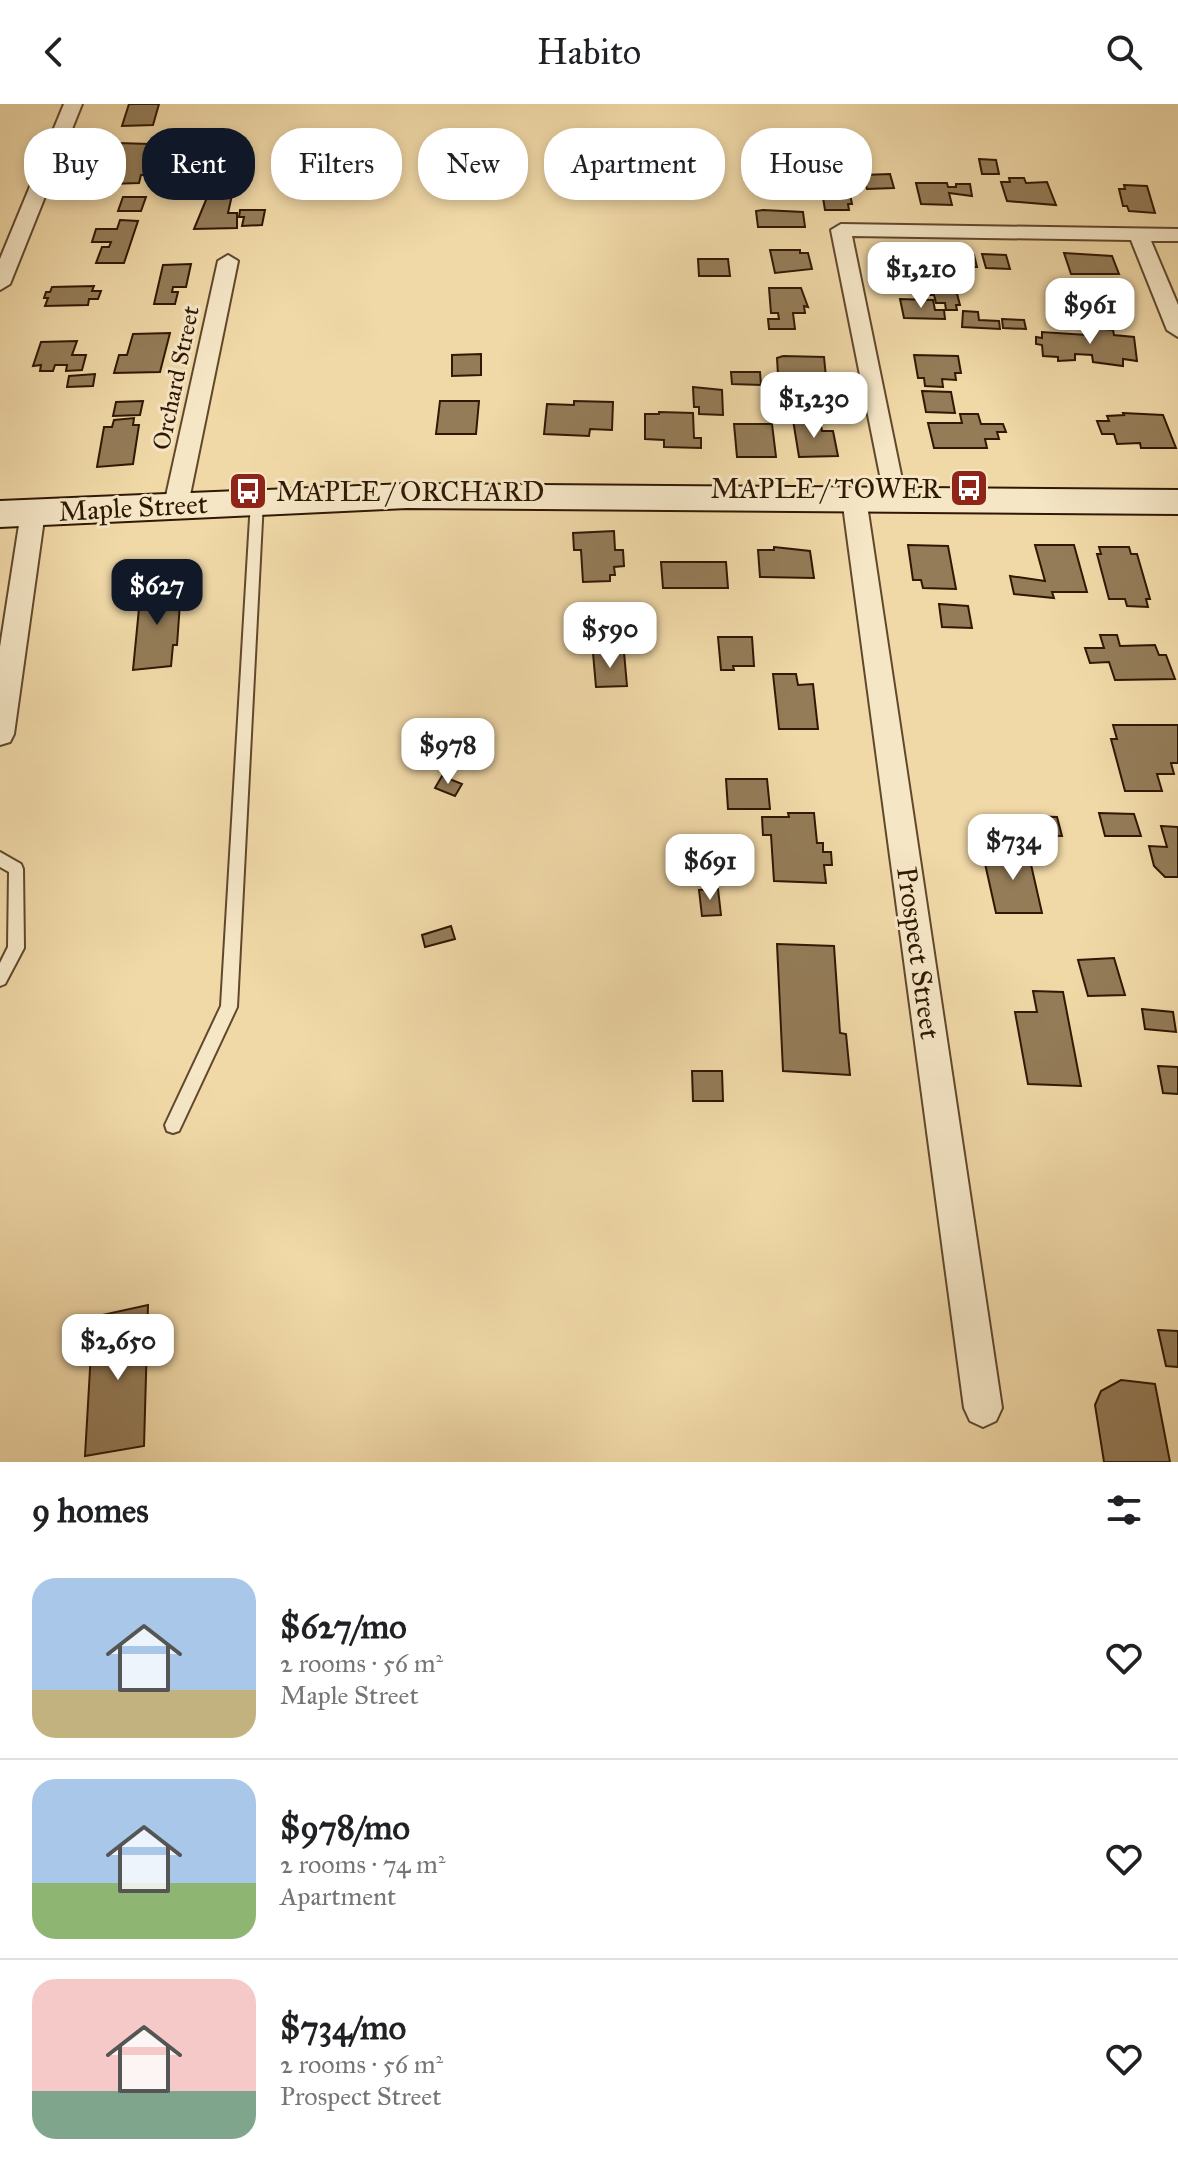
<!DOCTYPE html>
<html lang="en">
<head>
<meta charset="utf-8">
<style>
	:root { --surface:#fff; --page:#f2f2f2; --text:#202124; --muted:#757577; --line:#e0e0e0; --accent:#111827 }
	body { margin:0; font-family:"IM FELL Great Primer",serif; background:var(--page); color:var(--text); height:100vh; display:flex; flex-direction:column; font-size:30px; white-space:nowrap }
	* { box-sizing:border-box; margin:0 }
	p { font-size:26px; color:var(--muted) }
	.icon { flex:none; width:44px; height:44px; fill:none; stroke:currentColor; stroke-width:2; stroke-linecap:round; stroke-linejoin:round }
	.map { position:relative; height:1358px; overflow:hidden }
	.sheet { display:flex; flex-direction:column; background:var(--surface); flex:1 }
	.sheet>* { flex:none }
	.guide { position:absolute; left:24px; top:24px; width:1130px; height:72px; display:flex; gap:16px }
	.price { position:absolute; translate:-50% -68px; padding:0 18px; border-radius:16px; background:#fff; color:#222; font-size:26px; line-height:52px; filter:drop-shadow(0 2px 4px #0008) }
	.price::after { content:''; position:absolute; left:50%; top:48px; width:24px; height:18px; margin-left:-12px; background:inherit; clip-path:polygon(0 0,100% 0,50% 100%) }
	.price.selected { background:var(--accent); color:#fff }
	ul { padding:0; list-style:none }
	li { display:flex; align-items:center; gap:24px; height:200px; padding:0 32px }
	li+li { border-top:2px solid var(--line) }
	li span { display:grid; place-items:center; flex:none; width:224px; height:160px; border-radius:24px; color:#555 }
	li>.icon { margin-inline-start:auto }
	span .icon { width:96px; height:96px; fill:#fffc; stroke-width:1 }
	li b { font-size:34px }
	h2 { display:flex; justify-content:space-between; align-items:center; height:96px; padding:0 32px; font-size:34px }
	.pill { padding:0 28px; border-radius:32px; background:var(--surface); box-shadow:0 4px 12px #0003; font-size:28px; line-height:72px }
	.pill.selected { background:var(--accent); color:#fff }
	header { display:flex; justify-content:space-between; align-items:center; height:104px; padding:0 32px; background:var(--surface); font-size:36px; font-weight:600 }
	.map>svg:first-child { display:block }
	.building { fill:#947c58; stroke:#301803; stroke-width:2 }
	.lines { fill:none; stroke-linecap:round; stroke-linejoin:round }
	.lane-casing { stroke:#60482c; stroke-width:4 }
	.street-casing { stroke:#60482c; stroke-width:4 }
	.secondary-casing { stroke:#301803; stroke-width:4 }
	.lane { fill:#f5e6c6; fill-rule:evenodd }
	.street { fill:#f5e6c6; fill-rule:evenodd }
	.secondary { fill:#f5e6c6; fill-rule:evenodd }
	.labels { text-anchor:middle; stroke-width:6; stroke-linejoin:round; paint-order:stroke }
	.far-street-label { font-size:24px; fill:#301803; stroke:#f5e6c6 }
	.poi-label { font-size:28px; fill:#301803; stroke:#f5e6c6; text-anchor:end }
	.street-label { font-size:28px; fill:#301803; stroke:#f5e6c6 }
</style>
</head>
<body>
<header><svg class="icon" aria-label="back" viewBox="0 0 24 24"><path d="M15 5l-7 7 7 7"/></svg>Habito<svg class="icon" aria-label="search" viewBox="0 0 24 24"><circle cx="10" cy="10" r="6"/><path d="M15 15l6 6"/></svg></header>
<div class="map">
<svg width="1178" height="1358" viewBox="0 0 1178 1358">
	<rect width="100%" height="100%" fill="#f0d8a7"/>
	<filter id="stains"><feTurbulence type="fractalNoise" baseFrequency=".0025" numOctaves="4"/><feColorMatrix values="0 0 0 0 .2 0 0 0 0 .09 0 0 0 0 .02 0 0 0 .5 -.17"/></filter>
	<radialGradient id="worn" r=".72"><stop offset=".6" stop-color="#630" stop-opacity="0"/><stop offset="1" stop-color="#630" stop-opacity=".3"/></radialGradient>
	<!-- building -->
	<path class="building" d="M129,0H159L153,21L122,22Z
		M117,39L150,40L149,44H158L150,71H141L139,79L110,80L118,53H112Z
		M979,55L996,56L999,70H982Z
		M890,70L894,84L867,85L863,71Z
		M1009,74H1024L1026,79L1047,78L1056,101L1007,97L1001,78H1010Z
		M820,75H843L844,80H848L852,100H848L849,106H825Z
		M916,79H947L948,83H956V80H970L972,92L949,89L952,101L921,100Z
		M1124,81L1147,82L1155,109L1129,107L1127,102H1123L1119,85H1125Z
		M208,91H232L228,109H237V124L194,125Z
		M123,93H146L141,107H118Z
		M240,106H265L262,121L242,122L244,113H239Z
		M763,106L803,108L805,123H758L756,107Z
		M120,116L138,117L124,159H96L102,143H109L111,138H92L96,125H117Z
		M770,146H800V149H808L812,165L775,169Z
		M890,149L923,150L926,161H933L935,169H887L884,152H890Z
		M1064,149L1112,152L1119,170H1071Z
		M946,150L974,151L977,163H949Z
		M982,150L1006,151L1010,165L986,164Z
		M698,155H728L730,172H699Z
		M191,160L186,183H173L172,188H178L175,200H154L163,161Z
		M94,182L92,187H101L98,195H89L88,201L45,202L48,194H44L46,188H50L52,183Z
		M769,184H801L808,203L804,202L805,209H793L795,225H769L768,215H779L778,209H771Z
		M928,186H956L960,201H956L957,206H946L945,199H936L934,191H929Z
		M900,195L933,196L935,206H944L945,215L904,214Z
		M963,207L978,208L979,216L999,217L1000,225L962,223Z
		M1002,215L1024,216L1026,225L1003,224Z
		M1087,223L1113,226L1114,231L1134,233L1137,257L1123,255V262L1093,258L1092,251L1075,250V256L1058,257V253L1043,252L1042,241L1036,240V233L1042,234V228L1087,231Z
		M170,229L160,268L114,269L119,251H127L133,230Z
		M77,237L72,251H86L82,266L66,267L67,261H55L53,267H40L41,261L33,262L41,238Z
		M481,250V271L452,272V251Z
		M914,251L958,252L961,269H955L956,276L942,275L943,283L925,282L924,274H918Z
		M783,252L824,253L826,273L786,275V271H778L777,254Z
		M731,268H760L761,281L732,280Z
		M95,270L93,282L67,283L69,272Z
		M693,283L722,286L723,311L699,310V303H694Z
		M922,287L951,288L955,309L926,308Z
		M143,297L140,311L113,312L116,298Z
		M440,297H479L476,330H436Z
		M574,297L613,298L612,326L590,325L589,332L544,330L547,300L574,301Z
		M659,308L693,309L694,334H701V344L664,343V336L645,335V310H659Z
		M1123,309L1163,311L1176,344H1141L1140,339L1117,340L1114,330H1102L1097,317H1109L1107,312L1124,311Z
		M960,310H978L981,320H1003L1006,328H997L999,335H985L987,344H934L928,319H962Z
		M134,314L133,321H139L133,360L97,363L104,323H112L114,316Z
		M793,316H820L822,327H833L838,352L799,353Z
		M734,320H772L776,353H737Z
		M614,427L615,446H623L624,462L614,463L615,471H610V477L583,478L581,446H574L573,429Z
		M908,441L948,442L956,485L923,484L921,476H913Z
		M1035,441H1074L1087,488H1052L1054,494L1014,490L1010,472L1045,477Z
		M774,443L810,447L814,474L760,473L758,446H774Z
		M1099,443H1129L1131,450H1137L1150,495H1146L1148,503L1127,502L1125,495H1109L1097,450H1101Z
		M661,458H726L728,484H663Z
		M177,481L175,499H180L177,541H173L171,562L133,566L141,484Z
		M939,500L968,502L972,524L942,523Z
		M1100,531H1117L1120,542L1155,541L1159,551H1166L1175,575L1115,576L1109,558L1090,559L1085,544H1104Z
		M718,533H752L754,562H733L734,566H721Z
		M624,548L627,582L596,583L593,549Z
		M773,570H796L798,581L813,580L818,625H779Z
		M1113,621H1178V659H1171L1174,670H1157L1162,687H1125L1111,635H1117Z
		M442,672L462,680L455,692L435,684Z
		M726,675H767L770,705H728Z
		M788,709H814L817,739H823V748H831L832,761H824L826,779L774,777L771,731H763L762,713H789Z
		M1099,709L1134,710L1141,732H1105Z
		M1025,712L1057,713L1062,732L1030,731Z
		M1161,722L1178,723V773H1165L1154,762L1149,742L1167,743Z
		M1027,743L1042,809H996L984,755H1001L999,744Z
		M718,785L721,811L702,812L699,786Z
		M451,822L455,835L425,843L422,831Z
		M777,840L834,842L840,929L846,930L850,971L783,967Z
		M1114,854L1125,891L1088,892L1078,856Z
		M1033,887L1063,888L1081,982L1028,980L1015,908H1037Z
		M1142,905L1173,908L1176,928L1145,925Z
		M1158,962L1178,963V990L1163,989Z
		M692,967H722L723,997H693Z
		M148,1201L144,1342L85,1352L93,1213Z
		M1158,1226L1178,1227V1263L1166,1262Z
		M1121,1276L1155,1280L1170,1358H1104L1095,1301L1101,1287Z"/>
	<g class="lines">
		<!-- lane casing -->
		<g class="lane-casing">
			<path id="lane" d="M257,393L263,397L237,903L179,1027L173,1029L167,1027L165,1021L221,902L251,397Z
				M0,748L21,760L23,765L24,844L5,880L0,882V859L8,843L9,768L0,763Z"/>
		</g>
		<!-- street casing -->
		<g class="street-casing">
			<path id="street" d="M64,0H82L10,180L0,186V155Z
				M841,120L1178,125V137H1151L1178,201V233L1167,226L1131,136L852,132L906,395L902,401L894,404L886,401L831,126Z
				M228,151L238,157L188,401L184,407L176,410L168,407L164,401L218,157Z
				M854,385L862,388L866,394L1002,1304L996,1317L983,1323L970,1317L964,1304L842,394L846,388Z
				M33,399L41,402L45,408L14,630L10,638L0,641V543L21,408L25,402Z"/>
		</g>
		<!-- secondary casing -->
		<g class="secondary-casing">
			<path id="secondary" d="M407,380L1178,386V410L407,404L0,423V397Z"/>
		</g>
		<!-- lane -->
		<use href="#lane" class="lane"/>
		<!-- street -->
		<use href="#street" class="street"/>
		<!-- secondary -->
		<use href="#secondary" class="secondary"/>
	</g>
	<!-- icons -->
	<defs>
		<g id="bus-square" transform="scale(2)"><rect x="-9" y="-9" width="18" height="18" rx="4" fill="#8f2418" stroke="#f5e6c6"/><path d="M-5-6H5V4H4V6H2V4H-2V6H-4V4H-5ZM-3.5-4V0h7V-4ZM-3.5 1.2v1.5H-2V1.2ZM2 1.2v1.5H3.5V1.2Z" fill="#fff"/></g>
	</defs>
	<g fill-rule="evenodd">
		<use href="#bus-square" x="969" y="384"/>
		<use href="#bus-square" x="248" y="387"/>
	</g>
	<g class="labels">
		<!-- far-street labels -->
		<g class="far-street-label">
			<text transform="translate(176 274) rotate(-78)" y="8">Orchard Street</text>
		</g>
		<!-- poi labels -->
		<g class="poi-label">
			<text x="941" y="394">MAPLE / TOWER</text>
			<text x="276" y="397" text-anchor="start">MAPLE / ORCHARD</text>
		</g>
		<!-- street labels -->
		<g class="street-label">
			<text transform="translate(133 403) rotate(-3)" y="10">Maple Street</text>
			<text transform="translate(919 849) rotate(82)" y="10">Prospect Street</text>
		</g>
	</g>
	<rect width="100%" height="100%" filter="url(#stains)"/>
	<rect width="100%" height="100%" fill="url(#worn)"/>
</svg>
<b class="price" style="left:921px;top:206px">$1,210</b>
<b class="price" style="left:1090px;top:242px">$961</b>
<b class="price" style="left:814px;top:336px">$1,230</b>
<b class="price selected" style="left:157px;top:523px">$627</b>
<b class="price" style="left:610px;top:566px">$590</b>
<b class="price" style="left:448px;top:682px">$978</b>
<b class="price" style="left:1013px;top:778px">$734</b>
<b class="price" style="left:710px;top:798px">$691</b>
<b class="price" style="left:118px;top:1278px">$2,650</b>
<div class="guide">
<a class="pill">Buy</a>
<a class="pill selected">Rent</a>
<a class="pill">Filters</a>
<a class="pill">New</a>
<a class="pill">Apartment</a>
<a class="pill">House</a>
</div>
</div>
<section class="sheet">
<h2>9 homes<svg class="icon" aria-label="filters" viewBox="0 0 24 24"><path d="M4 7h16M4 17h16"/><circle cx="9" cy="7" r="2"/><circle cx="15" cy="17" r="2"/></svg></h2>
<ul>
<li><span style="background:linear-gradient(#a9c7e8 70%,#c2b280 0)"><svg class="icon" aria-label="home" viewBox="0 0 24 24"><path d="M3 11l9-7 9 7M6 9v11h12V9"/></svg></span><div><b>$627/mo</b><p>2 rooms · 56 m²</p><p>Maple Street</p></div><svg class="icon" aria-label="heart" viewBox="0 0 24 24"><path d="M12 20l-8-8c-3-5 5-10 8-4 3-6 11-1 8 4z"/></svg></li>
<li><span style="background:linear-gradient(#a9c7e8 65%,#8fb573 0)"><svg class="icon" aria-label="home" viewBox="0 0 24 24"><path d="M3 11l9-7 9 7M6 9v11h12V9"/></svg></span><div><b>$978/mo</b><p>2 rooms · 74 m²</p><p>Apartment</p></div><svg class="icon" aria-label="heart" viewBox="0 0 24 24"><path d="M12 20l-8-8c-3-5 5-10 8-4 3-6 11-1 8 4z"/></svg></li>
<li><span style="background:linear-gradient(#f6c9c9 70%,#7fa58c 0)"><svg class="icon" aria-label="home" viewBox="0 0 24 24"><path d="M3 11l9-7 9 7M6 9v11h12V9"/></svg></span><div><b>$734/mo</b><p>2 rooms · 56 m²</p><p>Prospect Street</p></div><svg class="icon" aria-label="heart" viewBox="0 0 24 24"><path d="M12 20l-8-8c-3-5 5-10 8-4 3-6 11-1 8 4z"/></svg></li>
</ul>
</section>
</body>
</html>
